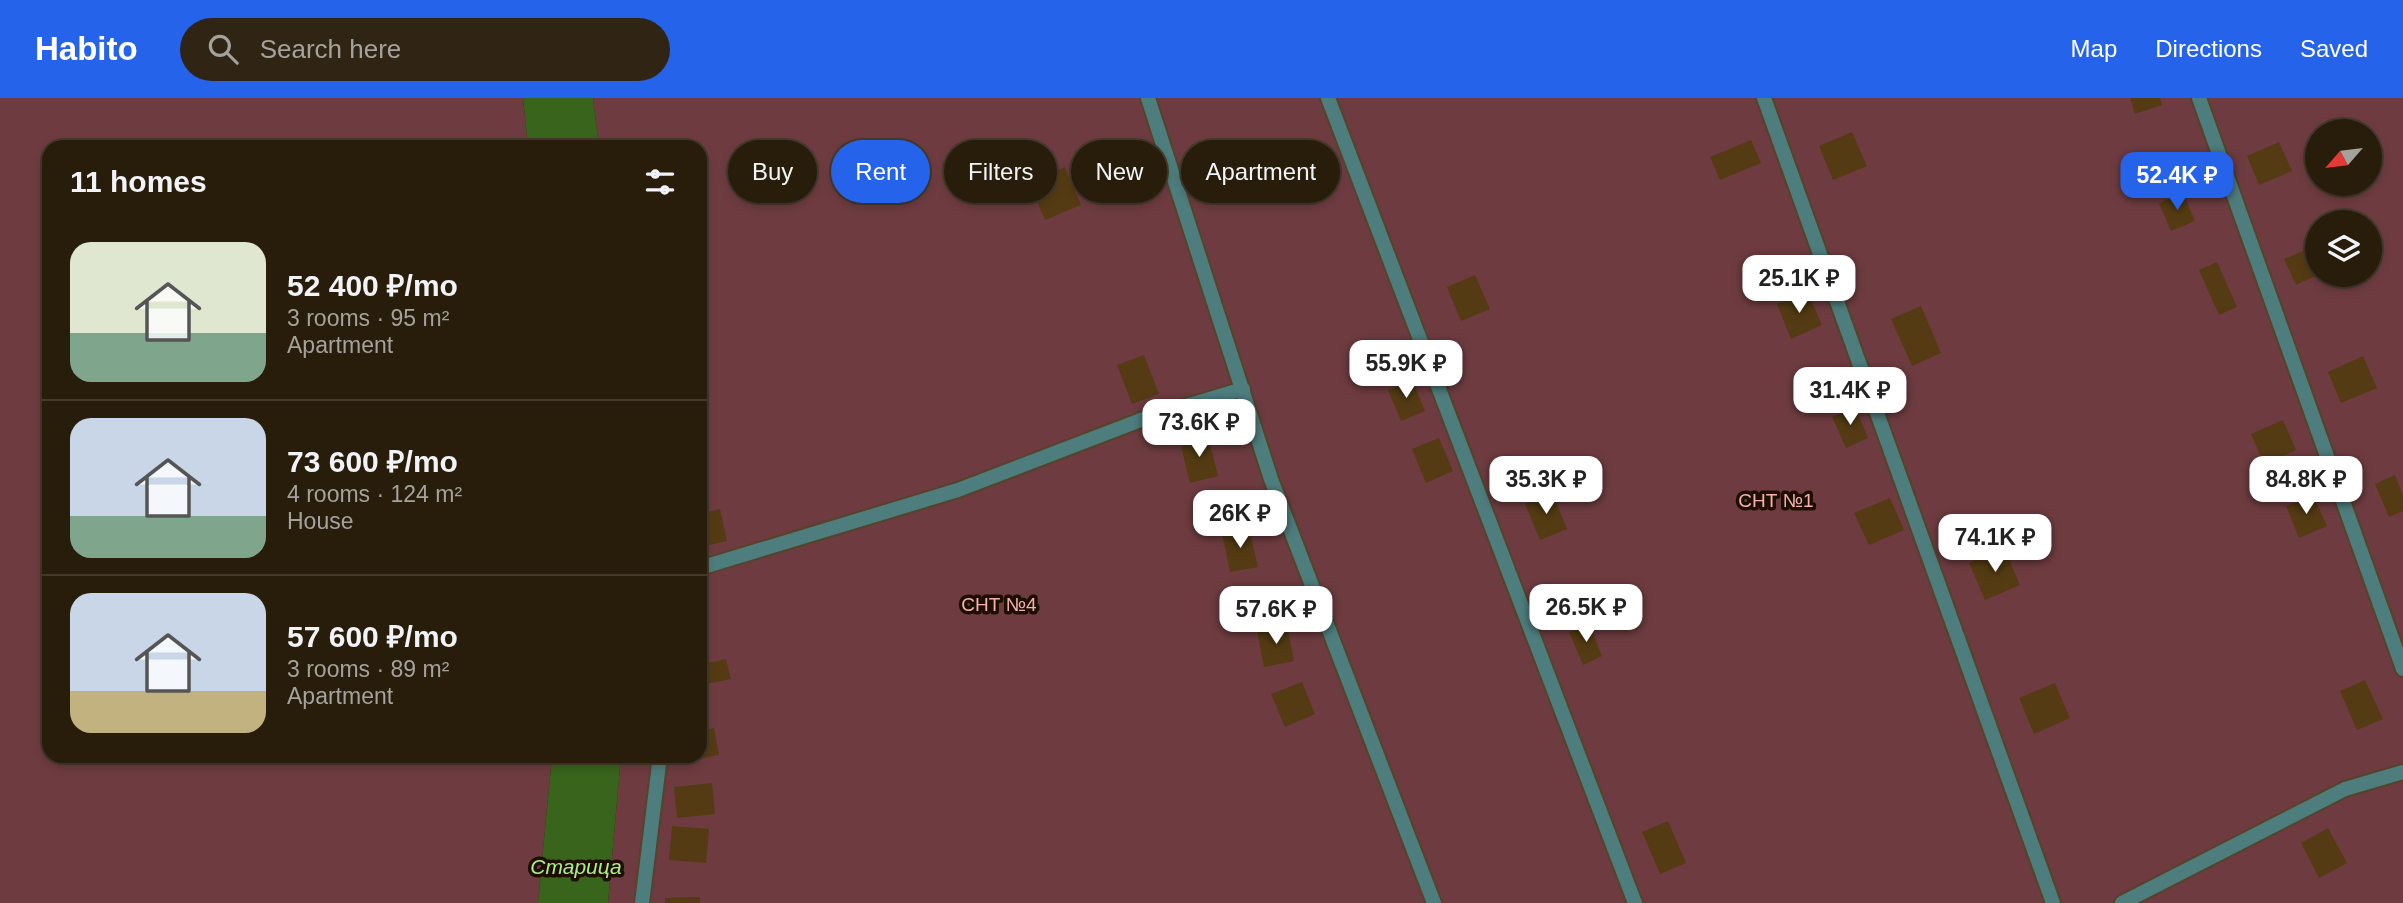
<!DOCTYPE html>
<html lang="en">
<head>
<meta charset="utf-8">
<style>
	:root { --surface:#281c0b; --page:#302514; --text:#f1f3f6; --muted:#a5a19d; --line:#443a2c; --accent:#2563eb }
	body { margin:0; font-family:Helvetica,sans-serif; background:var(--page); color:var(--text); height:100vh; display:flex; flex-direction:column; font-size:26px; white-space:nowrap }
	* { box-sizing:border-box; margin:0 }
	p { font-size:23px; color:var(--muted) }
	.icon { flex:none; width:38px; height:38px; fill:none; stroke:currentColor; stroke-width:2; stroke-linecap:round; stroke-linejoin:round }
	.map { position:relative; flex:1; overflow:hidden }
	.side { position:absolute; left:42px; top:42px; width:665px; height:623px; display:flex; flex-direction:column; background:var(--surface); border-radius:21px; box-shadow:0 4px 10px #0003,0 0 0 2px var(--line) }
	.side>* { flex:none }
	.banner { position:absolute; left:728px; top:42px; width:665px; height:63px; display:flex; gap:14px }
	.needle { width:46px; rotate:242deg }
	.controls { position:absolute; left:2305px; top:21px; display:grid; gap:14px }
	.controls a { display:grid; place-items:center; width:77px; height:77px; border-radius:50%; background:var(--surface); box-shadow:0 4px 10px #0003,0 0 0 2px var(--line); font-size:35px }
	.price { position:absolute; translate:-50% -60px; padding:0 16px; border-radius:14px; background:#fff; color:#222; font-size:23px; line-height:46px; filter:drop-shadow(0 2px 4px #0008) }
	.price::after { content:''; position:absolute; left:50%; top:42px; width:21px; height:16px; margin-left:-10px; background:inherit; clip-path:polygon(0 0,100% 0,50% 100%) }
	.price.selected { background:var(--accent); color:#fff }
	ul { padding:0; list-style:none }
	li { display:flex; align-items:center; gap:21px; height:175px; padding:0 28px }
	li+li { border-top:2px solid var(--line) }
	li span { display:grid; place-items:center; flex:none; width:196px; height:140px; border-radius:21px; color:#555 }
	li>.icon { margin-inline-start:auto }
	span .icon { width:84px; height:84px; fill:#fffc; stroke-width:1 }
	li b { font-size:30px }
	h2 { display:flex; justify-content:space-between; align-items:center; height:84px; padding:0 28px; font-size:30px }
	.tag { padding:0 24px; border-radius:32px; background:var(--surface); box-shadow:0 4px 10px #0003,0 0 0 2px var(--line); font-size:24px; line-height:63px }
	.tag.selected { background:var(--accent); color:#fff }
	header { display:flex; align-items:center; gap:42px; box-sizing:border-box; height:98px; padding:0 35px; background:var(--accent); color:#fff }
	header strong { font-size:33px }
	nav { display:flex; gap:38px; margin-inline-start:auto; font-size:24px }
	.search { width:490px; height:63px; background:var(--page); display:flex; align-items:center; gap:18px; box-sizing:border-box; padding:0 24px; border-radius:38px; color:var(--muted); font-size:26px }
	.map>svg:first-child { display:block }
	.green { fill:#6e3c40; fill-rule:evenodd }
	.water { fill:#38641b }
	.building { fill:#543b13 }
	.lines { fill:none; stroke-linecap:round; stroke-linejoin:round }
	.lane-casing { stroke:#55432a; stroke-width:18 }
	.street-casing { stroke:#55432a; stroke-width:18 }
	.lane { stroke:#4e7d7d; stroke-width:14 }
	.street { stroke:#4e7d7d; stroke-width:14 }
	.labels { text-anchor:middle; stroke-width:7; stroke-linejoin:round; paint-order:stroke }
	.park-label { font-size:19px; fill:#f8afb3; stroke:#1d0f00 }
	.water-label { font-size:21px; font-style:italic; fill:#adec8b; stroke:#1d0f00 }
</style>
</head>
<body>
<header>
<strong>Habito</strong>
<div class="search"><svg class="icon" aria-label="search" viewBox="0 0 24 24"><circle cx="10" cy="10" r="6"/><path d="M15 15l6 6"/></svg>Search here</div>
<nav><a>Map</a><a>Directions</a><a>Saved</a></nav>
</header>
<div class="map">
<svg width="2403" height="805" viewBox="0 0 2403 805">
	<rect width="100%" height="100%" fill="#36260f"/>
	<!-- green -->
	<path class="green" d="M0,0H523L528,49H49V658H552L538,805H0Z
		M593,0H2403V805H608L621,658H700V49H599ZM2317,33H2370V86H2317ZM2317,124H2370V177H2317Z"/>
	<!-- water -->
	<path class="water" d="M523,0H593L599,49H528Z
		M552,658H621L608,805H538Z"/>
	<!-- building -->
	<path class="building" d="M2130,0H2160L2162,7L2135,16Z
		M1852,34L1867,68L1833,82L1819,48Z
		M1751,42L1761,65L1720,82L1710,59Z
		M2279,44L2292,73L2259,87L2247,58Z
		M1065,69L1081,107L1045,122L1029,85Z
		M2183,95L2195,123L2171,133L2159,105Z
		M2306,152L2317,177L2296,187L2284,161Z
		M2217,164L2237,209L2219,217L2199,172Z
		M1475,177L1490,211L1461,223L1447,189Z
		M1807,193L1822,227L1791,241L1777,206Z
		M1921,208L1941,255L1912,268L1891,221Z
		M1144,257L1159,296L1132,306L1117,267Z
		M2363,258L2377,290L2341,305L2328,274Z
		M1412,282L1425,313L1401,323L1388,292Z
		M1855,309L1868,340L1846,350L1832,319Z
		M2283,322L2296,352L2264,366L2251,336Z
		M1208,338L1218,378L1190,385L1180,344Z
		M1439,340L1453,373L1426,385L1412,351Z
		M2395,377L2403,397V413L2389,419L2375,386Z
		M1552,395L1567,431L1540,442L1525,406Z
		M2313,397L2327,428L2299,440L2286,408Z
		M1890,400L1904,432L1869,447L1854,415Z
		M720,411L727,443L700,449V416Z
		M1249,430L1258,469L1230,474L1222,435Z
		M2004,449L2020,487L1985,502L1969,465Z
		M1589,526L1602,558L1583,567L1569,534Z
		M1287,527L1294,563L1264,569L1257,533Z
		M726,561L731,581L700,587V567Z
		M2365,582L2383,621L2357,632L2340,593Z
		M1302,584L1315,616L1285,629L1271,596Z
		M2055,585L2070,620L2034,636L2019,600Z
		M714,630L719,657L685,663L684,658H700V633Z
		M712,685L715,716L677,720L674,689Z
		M1668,723L1686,765L1660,776L1642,734Z
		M672,728L709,731L706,765L669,762Z
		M2328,730L2347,765L2319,780L2301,745Z
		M700,799V805H665V800Z"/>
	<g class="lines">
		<!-- lane casing -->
		<g class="lane-casing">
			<path id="lane" d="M1328,0L1635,805
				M1764,0L2053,805
				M2199,0L2403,571
				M700,470L958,392L1146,320L1243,291"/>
		</g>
		<!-- street casing -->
		<g class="street-casing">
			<path id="street" d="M1148,0L1271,381L1434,805
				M642,805L660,658
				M2122,805L2345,691L2403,674"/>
		</g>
		<!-- lane -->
		<use href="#lane" class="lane"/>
		<!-- street -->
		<use href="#street" class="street"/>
	</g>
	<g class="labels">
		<!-- park labels -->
		<g class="park-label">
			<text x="1776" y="409">СНТ №1</text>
			<text x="999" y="513">СНТ №4</text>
		</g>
		<!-- water labels -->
		<g class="water-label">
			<text x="576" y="776">Старица</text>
		</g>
	</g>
</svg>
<div class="controls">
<a><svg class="needle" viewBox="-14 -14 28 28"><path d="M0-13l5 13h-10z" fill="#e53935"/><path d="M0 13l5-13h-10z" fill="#a5a19d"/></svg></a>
<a><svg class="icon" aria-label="layers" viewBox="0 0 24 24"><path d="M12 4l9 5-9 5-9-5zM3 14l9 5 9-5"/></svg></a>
</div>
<b class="price selected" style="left:2177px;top:114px">52.4K ₽</b>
<b class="price" style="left:1799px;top:217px">25.1K ₽</b>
<b class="price" style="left:1406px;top:302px">55.9K ₽</b>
<b class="price" style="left:1850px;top:329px">31.4K ₽</b>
<b class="price" style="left:1199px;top:361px">73.6K ₽</b>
<b class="price" style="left:1546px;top:418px">35.3K ₽</b>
<b class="price" style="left:2306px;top:418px">84.8K ₽</b>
<b class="price" style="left:1240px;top:452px">26K ₽</b>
<b class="price" style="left:1995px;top:476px">74.1K ₽</b>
<b class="price" style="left:1586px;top:546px">26.5K ₽</b>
<b class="price" style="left:1276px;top:548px">57.6K ₽</b>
<div class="banner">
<a class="tag">Buy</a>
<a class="tag selected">Rent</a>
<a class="tag">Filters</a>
<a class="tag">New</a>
<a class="tag">Apartment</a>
</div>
<section class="side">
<h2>11 homes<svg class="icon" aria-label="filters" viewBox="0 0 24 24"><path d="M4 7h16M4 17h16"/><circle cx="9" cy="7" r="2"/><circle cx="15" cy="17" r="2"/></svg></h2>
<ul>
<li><span style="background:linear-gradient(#dfe7d0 65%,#7fa58c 0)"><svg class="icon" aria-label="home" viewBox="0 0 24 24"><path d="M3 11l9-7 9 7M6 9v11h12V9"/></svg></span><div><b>52 400 ₽/mo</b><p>3 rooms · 95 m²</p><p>Apartment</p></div></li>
<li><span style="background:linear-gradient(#c9d6e8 70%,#7fa58c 0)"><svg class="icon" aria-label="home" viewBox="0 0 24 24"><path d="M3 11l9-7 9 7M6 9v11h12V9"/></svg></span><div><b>73 600 ₽/mo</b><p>4 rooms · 124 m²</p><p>House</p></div></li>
<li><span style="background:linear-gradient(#c9d6e8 70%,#c2b280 0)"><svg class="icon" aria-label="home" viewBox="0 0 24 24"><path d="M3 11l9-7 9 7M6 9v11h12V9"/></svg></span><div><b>57 600 ₽/mo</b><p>3 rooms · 89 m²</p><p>Apartment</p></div></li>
</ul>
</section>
</div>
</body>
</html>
